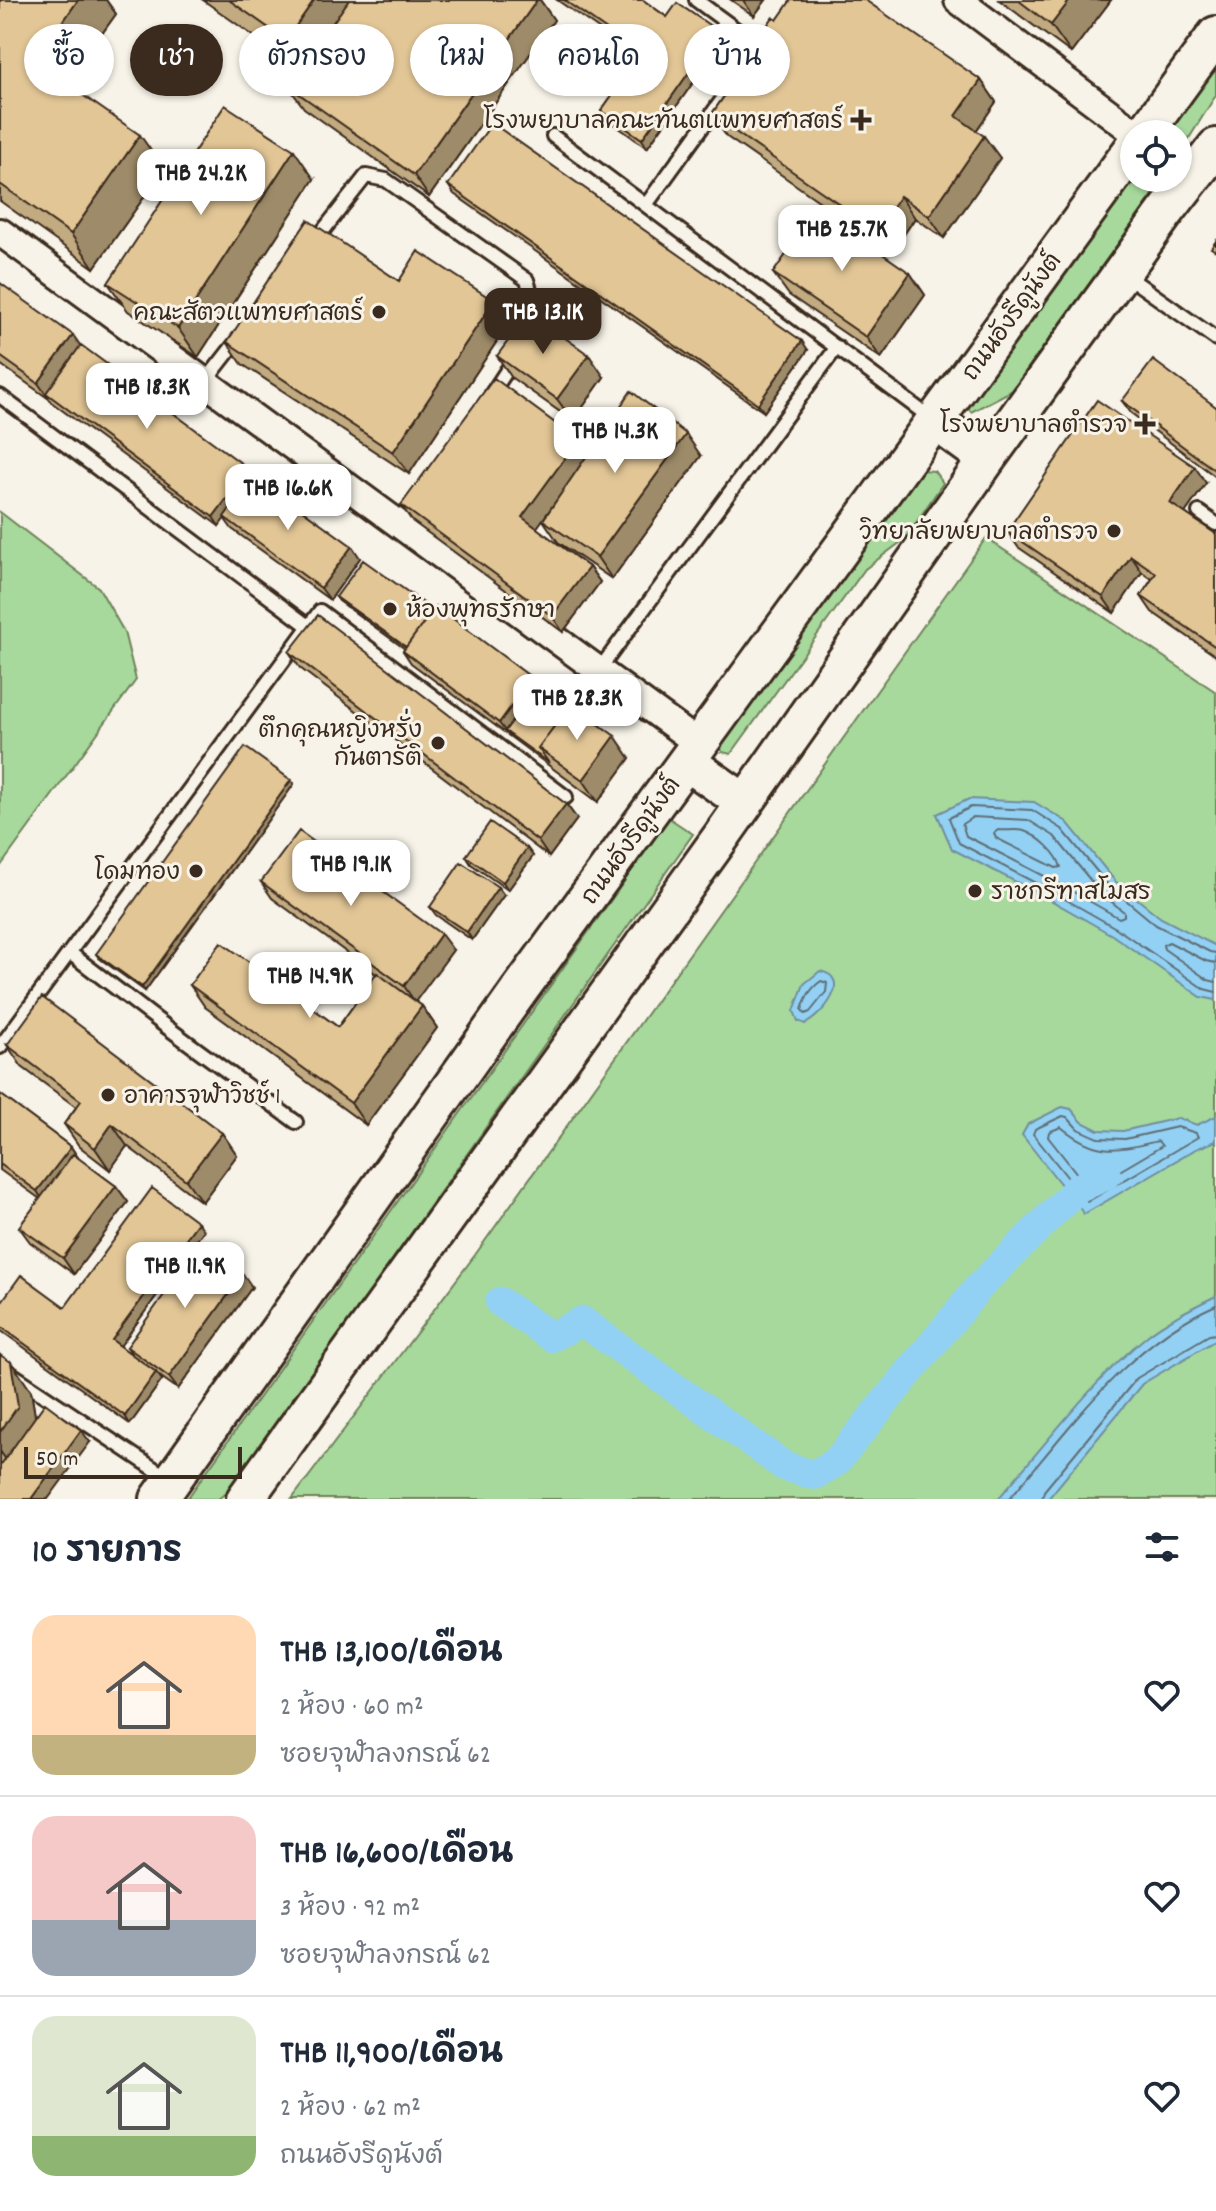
<!DOCTYPE html>
<html lang="th">
<head>
<meta charset="utf-8">
<style>
	:root { --surface:#fff; --page:#f6f6f7; --text:#1f2937; --muted:#747a83; --line:#e0e1e3; --accent:#3b2a1e }
	body { margin:0; font-family:Dekko,"Playpen Sans Thai",sans-serif; background:var(--page); color:var(--text); height:100vh; display:flex; flex-direction:column; font-size:30px; white-space:nowrap }
	* { box-sizing:border-box; margin:0 }
	p { font-size:26px; color:var(--muted) }
	.icon { flex:none; width:44px; height:44px; fill:none; stroke:currentColor; stroke-width:2; stroke-linecap:round; stroke-linejoin:round }
	.map { position:relative; height:1499px; overflow:hidden }
	.panel { display:flex; flex-direction:column; background:var(--surface); flex:1 }
	.panel>* { flex:none }
	.banner { position:absolute; left:24px; top:24px; width:800px; height:72px; display:flex; gap:16px }
	.fabs { position:absolute; left:1120px; top:120px; display:grid; gap:16px }
	.fabs a { display:grid; place-items:center; width:72px; height:72px; border-radius:50%; background:var(--surface); box-shadow:0 2px 6px #0004; font-size:40px }
	.scale { position:absolute; left:24px; bottom:20px; width:218px; box-sizing:border-box; padding-left:8px; border:4px solid #3b2a1e; border-top:0; font-size:22px; line-height:28px; white-space:nowrap; color:#3b2a1e; -webkit-text-stroke:6px #f7f3e8; paint-order:stroke }
	.price { position:absolute; translate:-50% -68px; padding:0 18px; border-radius:16px; background:#fff; color:#222; font-size:26px; line-height:52px; filter:drop-shadow(0 2px 4px #0008) }
	.price::after { content:''; position:absolute; left:50%; top:48px; width:24px; height:18px; margin-left:-12px; background:inherit; clip-path:polygon(0 0,100% 0,50% 100%) }
	.price.active { background:var(--accent); color:#fff }
	ul { padding:0; list-style:none }
	li { display:flex; align-items:center; gap:24px; height:200px; padding:0 32px }
	li+li { border-top:2px solid var(--line) }
	li span { display:grid; place-items:center; flex:none; width:224px; height:160px; border-radius:24px; color:#555 }
	li>.icon { margin-inline-start:auto }
	span .icon { width:96px; height:96px; fill:#fffc; stroke-width:1 }
	li b { font-size:34px }
	h2 { display:flex; justify-content:space-between; align-items:center; height:96px; padding:0 32px; font-size:34px }
	.chip { padding:0 28px; border-radius:36px; background:var(--surface); box-shadow:0 2px 6px #0004; font-size:28px; line-height:72px }
	.chip.active { background:var(--accent); color:#fff }
	.map>svg:first-child { display:block }
	.green { fill:#a6d99b; stroke:#70825c; stroke-width:2 }
	.water { fill:#93d1f4; stroke:#708e9e; stroke-width:2 }
	.lines { fill:none; stroke-linecap:round; stroke-linejoin:round }
	.shore { stroke:#5e6d74; stroke-width:2 }
	.canal { stroke:#93d1f4; stroke-width:30 }
	.lane-casing { stroke:#3b2a1e; stroke-width:18 }
	.street-casing { stroke:#3b2a1e; stroke-width:32 }
	.secondary-casing { stroke:#3b2a1e; stroke-width:42 }
	.lane { stroke:#f7f3e8; stroke-width:12 }
	.street { stroke:#f7f3e8; stroke-width:26 }
	.secondary { stroke:#f7f3e8; stroke-width:36 }
	.wall { fill:#c2aa81; stroke:#3b2a1e; stroke-width:2 }
	.shaded-wall { fill:#9e8b69; stroke:#3b2a1e; stroke-width:2 }
	.building { fill:#e2c696; stroke:#3b2a1e; stroke-width:2 }
	.poi-dot { fill:#3b2a1e; stroke:#f7f3e8; stroke-width:3 }
	.labels { text-anchor:middle; stroke-width:6; stroke-linejoin:round; paint-order:stroke }
	.poi-label { font-size:24px; fill:#3b2a1e; stroke:#f7f3e8; text-anchor:end }
	.street-label { font-size:24px; fill:#3b2a1e; stroke:#f7f3e8 }
</style>
</head>
<body>
<div class="map">
<svg width="1216" height="1499" viewBox="0 0 1216 1499">
	<rect width="100%" height="100%" fill="#f7f3e8"/>
	<filter id="ink" filterUnits="userSpaceOnUse"><feTurbulence type="fractalNoise" baseFrequency=".0125" numOctaves="2"/><feDisplacementMap in="SourceGraphic" scale="16" xChannelSelector="R" yChannelSelector="G"/><feConvolveMatrix kernelMatrix="1 2 1 2 8 2 1 2 1" color-interpolation-filters="sRGB"/></filter>
	<g filter="url(#ink)">
		<!-- green -->
		<path class="green" d="M1216,66V95L1178,156V134H1165Z
			M1134,175V178H1165L1013,390L971,412L966,406Z
			M921,470L934,471L943,483L905,539L865,569L731,754L722,752L720,743Z
			M0,512L99,588L124,632L136,680L0,867Z
			M986,538L1216,692V1499H292L475,1255Z
			M669,818L693,834L230,1490L218,1499H187Z"/>
		<!-- water -->
		<path class="water" d="M969,799L1034,802L1067,822L1115,881L1161,918L1216,946V1000L1201,997L1112,935L1045,897L952,849L937,814Z
			M820,971C854,978 822,1016 805,1024L798,1021L794,1011L804,984Z
			M1062,1107L1071,1109L1082,1122L1098,1130L1123,1131L1178,1118L1197,1125L1216,1116V1141L1196,1149L1084,1214L1022,1135L1028,1124Z
			M1216,1296V1340L1142,1384L1048,1499H998C1044,1446 1093,1380 1147,1336C1167,1320 1193,1307 1216,1296Z"/>
		<g class="lines">
			<!-- shore -->
			<path class="shore" d="M973,817L1028,820L1054,836L1101,893L1124,912V916L1119,918L1054,881L966,836L962,824Z
				M998,830C1006,831 1017,829 1024,831C1039,836 1057,853 1061,867L1056,868L996,838L994,833Z
				M1216,953L1210,952L1156,925L1109,886L1062,829L1032,810L971,807L949,818L959,843L1049,890L1116,928L1204,989L1216,992
				M1216,963L1206,961L1169,942L1163,945L1164,949L1208,980L1216,982
				M821,981L827,983L826,992L810,1012L805,1014L802,1010C806,997 810,989 821,981Z
				M1063,1116L1067,1117L1078,1129L1098,1138L1125,1139L1177,1127L1196,1133L1198,1137L1087,1202L1033,1134L1035,1129Z
				M1061,1127C1097,1156 1115,1151 1158,1141L1162,1146L1089,1189L1048,1137L1049,1132Z
				M1009,1499C1070,1428 1127,1344 1216,1305
				M1042,1499L1044,1491L1137,1378L1209,1335L1216,1334"/>
			<!-- canal -->
			<path class="canal" d="M500,1302L552,1337L582,1321L784,1466L814,1475L836,1462L979,1287L1077,1189L1106,1175"/>
			<!-- lane casing -->
			<g class="lane-casing">
				<path id="lane" d="M696,0L760,47L756,53
					M553,136L932,419
					M646,205L722,100
					M315,241L366,176L386,180L527,280L540,322L532,333
					M1124,274L1216,339
					M205,382L240,337
					M492,393L515,358
					M0,396L308,626
					M1199,512L1216,524
					M599,670L837,347
					M70,953L164,1025L296,1122
					M0,1047L320,611L566,797
					M0,1366L171,1480"/>
			</g>
			<!-- street casing -->
			<g class="street-casing">
				<path id="street" d="M958,0L1137,134
					M0,232L699,744"/>
			</g>
			<!-- secondary casing -->
			<g class="secondary-casing">
				<path id="secondary" d="M1144,134L1216,35
					M935,421L987,459
					M687,762L745,803
					M159,1499L519,991L1134,147
					M245,1499L721,837L987,459L1165,213L1216,147"/>
			</g>
			<!-- lane -->
			<use href="#lane" class="lane"/>
			<!-- street -->
			<use href="#street" class="street"/>
			<!-- secondary -->
			<use href="#secondary" class="secondary"/>
		</g>
		<!-- wall -->
		<path class="wall" d="M0,0H106L116,14L66,84L164,169L94,268L0,201Z
			M203,0H540L554,20L429,197L304,108L288,86L300,69Z
			M557,0H643L667,17L723,40L647,148L607,119L601,111L639,57Z
			M731,0H766L754,16Z
			M999,0H1111L1071,53Z
			M777,20L981,80L996,102L976,131L1000,158L944,238L915,218L892,252L727,137L711,115L748,62L745,58Z
			M314,179L198,357L128,311L108,283Z
			M448,185L808,350L764,412L454,194Z
			M773,273H910L925,295L881,358L789,295Z
			M399,281L494,301L509,323L409,474L242,364L227,342Z
			M0,283L80,346L253,476L360,558L330,600L232,529L224,518L219,526L51,402L49,399L0,364Z
			M497,356L604,377L573,421L512,378Z
			M1122,401L1216,407V477L1131,413Z
			M588,454L701,456L612,579L558,542L543,520L557,500L536,528L589,567L600,582L563,632L412,521L401,505Z
			M1206,483L1185,513L1216,534V656L1152,612L1141,596L1152,579L1142,572L1114,613L1018,547L1007,531Z
			M336,597L538,686L630,758L598,802L411,663L403,651L405,649L339,601Z
			M289,652L566,804L577,819L549,857L300,668Z
			M294,784L145,991L99,958L96,954Z
			M527,848L533,856L508,890L471,864L466,856Z
			M261,882L453,950L415,1001L422,1006L437,1028L366,1125L205,1007L190,985L269,976L305,986L308,996L304,1002L338,1027L376,974L272,898Z
			M504,895L472,940L436,915L430,907Z
			M7,1045L222,1133L237,1155L202,1202L127,1146L110,1170L79,1146L64,1124L76,1107L22,1067Z
			M0,1094L71,1147L79,1159L116,1186L128,1202L74,1274L30,1242L19,1227L40,1199L0,1170Z
			M204,1230L120,1346L133,1356L127,1347L252,1287L178,1389L158,1375L162,1380L130,1424L0,1330V1304L65,1307Z
			M0,1355L31,1391L35,1417L90,1442L0,1499Z"/>
		<!-- shaded-wall -->
		<path class="shaded-wall" d="M78,0H106L116,14L58,95L35,62Z
			M314,0H365L311,76L286,40Z
			M537,0H540L554,20L429,197L414,175Z
			M743,0H766L754,16Z
			M1070,0H1111L1071,53L1051,25Z
			M718,31L723,40L647,148L642,139Z
			M981,80L996,102L971,138L956,116Z
			M140,135L164,169L94,268L71,234Z
			M984,136L1000,158L944,238L929,216Z
			M294,150L314,179L198,357L178,328Z
			M900,196L915,218L892,252L877,230Z
			M910,273L925,295L881,358L866,337Z
			M494,301L509,323L409,474L393,452Z
			M73,335L84,351L46,393L49,399L38,383Z
			M802,341L808,350L764,412L758,404Z
			M589,355L604,377L573,421L557,399Z
			M686,434L701,456L612,579L597,557Z
			M578,440L589,456L533,533L522,517Z
			M1195,467L1206,483L1181,519L1170,503Z
			M249,469L255,478L219,526L213,517Z
			M352,546L360,558L330,600L321,588Z
			M1131,556L1142,572L1114,613L1103,597Z
			M589,567L600,582L563,632L552,616Z
			M532,678L541,690L505,731L499,723Z
			M615,736L630,758L598,802L583,780Z
			M291,780L294,784L145,991L142,987Z
			M566,804L577,819L549,857L538,841Z
			M527,848L533,856L508,890L503,882Z
			M498,887L504,895L472,940L467,932Z
			M441,934L453,950L415,1002L404,986Z
			M290,964L305,986L308,996L299,1009L284,987Z
			M422,1006L437,1028L366,1125L351,1103Z
			M112,1124L127,1146L110,1170L95,1148Z
			M222,1133L237,1155L202,1202L186,1180Z
			M71,1147L79,1159L45,1204L37,1191Z
			M116,1186L128,1202L74,1274L63,1258Z
			M198,1222L204,1230L118,1349L112,1340Z
			M243,1274L252,1287L178,1389L169,1377Z
			M11,1362L31,1391L38,1434L13,1470L0,1451V1432Z
			M156,1372L162,1380L130,1424L125,1416Z
			M81,1430L90,1442L48,1499H31Z"/>
		<!-- building -->
		<path class="building" d="M0,0H78L35,62L140,135L71,234L0,184Z
			M229,0H314L286,40Z
			M349,0H537L414,175L288,86Z
			M564,0H643L667,17L677,3L718,31L642,139L601,111L641,54Z
			M791,0H865L981,80L956,116L984,136L929,216L900,196L877,230L711,115L749,61L745,58L773,17L777,20Z
			M1018,0H1070L1051,25Z
			M225,105L294,150L178,328L108,283Z
			M492,123L802,341L758,404L448,185Z
			M818,209L910,273L866,337L773,273Z
			M308,220L399,281L418,251L494,301L393,452L227,342Z
			M1216,241V251L1211,248Z
			M0,283L73,335L38,383L0,356Z
			M529,312L589,355L557,399L497,356Z
			M81,345L249,469L213,517L46,393Z
			M1153,360L1216,407V471L1122,401Z
			M494,378L578,440L522,517L589,567L552,616L401,505Z
			M631,391L686,434L597,557L543,520Z
			M1097,400L1195,467L1170,503L1216,534V647L1141,596L1156,573L1131,556L1103,597L1007,531Z
			M254,475L352,546L321,588L224,517Z
			M363,560L433,610L406,647L336,597Z
			M436,606L532,678L499,723L403,651Z
			M318,615L566,804L538,841L289,652Z
			M538,686L568,708L538,748L549,763L505,731Z
			M571,704L615,736L583,780L538,748Z
			M245,747L291,780L142,987L96,954Z
			M490,822L527,848L503,882L466,856Z
			M299,831L441,934L404,986L261,882Z
			M461,862L498,887L467,932L430,907Z
			M221,942L269,976L278,963L284,962L290,964L293,974L284,987L338,1027L377,973L422,1006L351,1103L190,985Z
			M42,997L222,1133L186,1180L112,1124L95,1148L64,1124L81,1101L7,1045Z
			M0,1094L71,1147L37,1191L0,1164Z
			M73,1154L116,1186L63,1258L19,1227Z
			M152,1188L198,1222L112,1340L156,1372L125,1416L0,1326V1304L21,1275L65,1307Z
			M200,1244L243,1274L169,1377L127,1347Z
			M0,1355L11,1362L18,1406L0,1432Z
			M45,1403L81,1430L31,1499H0V1466Z"/>
	</g>
	<!-- markers -->
	<g class="poi-dot">
		<path d="M857 108h8v8h8v8h-8v8h-8v-8h-8v-8h8z"/>
		<circle cx="379" cy="312" r="8"/>
		<path d="M1141 412h8v8h8v8h-8v8h-8v-8h-8v-8h8z"/>
		<circle cx="1114" cy="531" r="8"/>
		<circle cx="390" cy="609" r="8"/>
		<circle cx="438" cy="743" r="8"/>
		<circle cx="196" cy="871" r="8"/>
		<circle cx="975" cy="891" r="8"/>
		<circle cx="108" cy="1095" r="8"/>
	</g>
	<g class="labels">
		<!-- poi labels -->
		<g class="poi-label">
			<text x="843" y="128">โรงพยาบาลคณะทันตแพทยศาสตร์</text>
			<text x="363" y="320">คณะสัตวแพทยศาสตร์</text>
			<text x="1127" y="432">โรงพยาบาลตำรวจ</text>
			<text x="1098" y="539">วิทยาลัยพยาบาลตำรวจ</text>
			<text x="406" y="617" text-anchor="start">ห้องพุทธรักษา</text>
			<text x="422" y="737">ตึกคุณหญิงหรั่ง<tspan x="422" dy="28">กันตารัติ</tspan></text>
			<text x="180" y="879">โดมทอง</text>
			<text x="991" y="899" text-anchor="start">ราชกรีฑาสโมสร</text>
			<text x="124" y="1103" text-anchor="start">อาคารจุฬาวิชช์ 1</text>
		</g>
		<!-- street labels -->
		<g class="street-label">
			<text transform="translate(1011 316) rotate(-54)" y="8">ถนนอังรีดูนังต์</text>
			<text transform="translate(630 840) rotate(-54)" y="8">ถนนอังรีดูนังต์</text>
		</g>
	</g>
</svg>
<div class="fabs">
<a><svg class="icon" aria-label="locate" viewBox="0 0 24 24"><circle cx="12" cy="12" r="6"/><path d="M12 2v4M12 18v4M2 12h4M18 12h4"/></svg></a>
</div>
<div class="scale">50 m</div>
<b class="price" style="left:201px;top:217px">THB 24.2K</b>
<b class="price" style="left:842px;top:273px">THB 25.7K</b>
<b class="price active" style="left:543px;top:356px">THB 13.1K</b>
<b class="price" style="left:147px;top:431px">THB 18.3K</b>
<b class="price" style="left:615px;top:475px">THB 14.3K</b>
<b class="price" style="left:288px;top:532px">THB 16.6K</b>
<b class="price" style="left:577px;top:742px">THB 28.3K</b>
<b class="price" style="left:351px;top:908px">THB 19.1K</b>
<b class="price" style="left:310px;top:1020px">THB 14.9K</b>
<b class="price" style="left:185px;top:1310px">THB 11.9K</b>
<div class="banner">
<a class="chip">ซื้อ</a>
<a class="chip active">เช่า</a>
<a class="chip">ตัวกรอง</a>
<a class="chip">ใหม่</a>
<a class="chip">คอนโด</a>
<a class="chip">บ้าน</a>
</div>
</div>
<section class="panel">
<h2>10 รายการ<svg class="icon" aria-label="filters" viewBox="0 0 24 24"><path d="M4 7h16M4 17h16"/><circle cx="9" cy="7" r="2"/><circle cx="15" cy="17" r="2"/></svg></h2>
<ul>
<li><span style="background:linear-gradient(#ffd9b3 75%,#c2b280 0)"><svg class="icon" aria-label="home" viewBox="0 0 24 24"><path d="M3 11l9-7 9 7M6 9v11h12V9"/></svg></span><div><b>THB 13,100/เดือน</b><p>2 ห้อง · 60 m²</p><p>ซอยจุฬาลงกรณ์ 62</p></div><svg class="icon" aria-label="heart" viewBox="0 0 24 24"><path d="M12 20l-8-8c-3-5 5-10 8-4 3-6 11-1 8 4z"/></svg></li>
<li><span style="background:linear-gradient(#f6c9c9 65%,#9aa5b1 0)"><svg class="icon" aria-label="home" viewBox="0 0 24 24"><path d="M3 11l9-7 9 7M6 9v11h12V9"/></svg></span><div><b>THB 16,600/เดือน</b><p>3 ห้อง · 92 m²</p><p>ซอยจุฬาลงกรณ์ 62</p></div><svg class="icon" aria-label="heart" viewBox="0 0 24 24"><path d="M12 20l-8-8c-3-5 5-10 8-4 3-6 11-1 8 4z"/></svg></li>
<li><span style="background:linear-gradient(#dfe7d0 75%,#8fb573 0)"><svg class="icon" aria-label="home" viewBox="0 0 24 24"><path d="M3 11l9-7 9 7M6 9v11h12V9"/></svg></span><div><b>THB 11,900/เดือน</b><p>2 ห้อง · 62 m²</p><p>ถนนอังรีดูนังต์</p></div><svg class="icon" aria-label="heart" viewBox="0 0 24 24"><path d="M12 20l-8-8c-3-5 5-10 8-4 3-6 11-1 8 4z"/></svg></li>
</ul>
</section>
</body>
</html>
